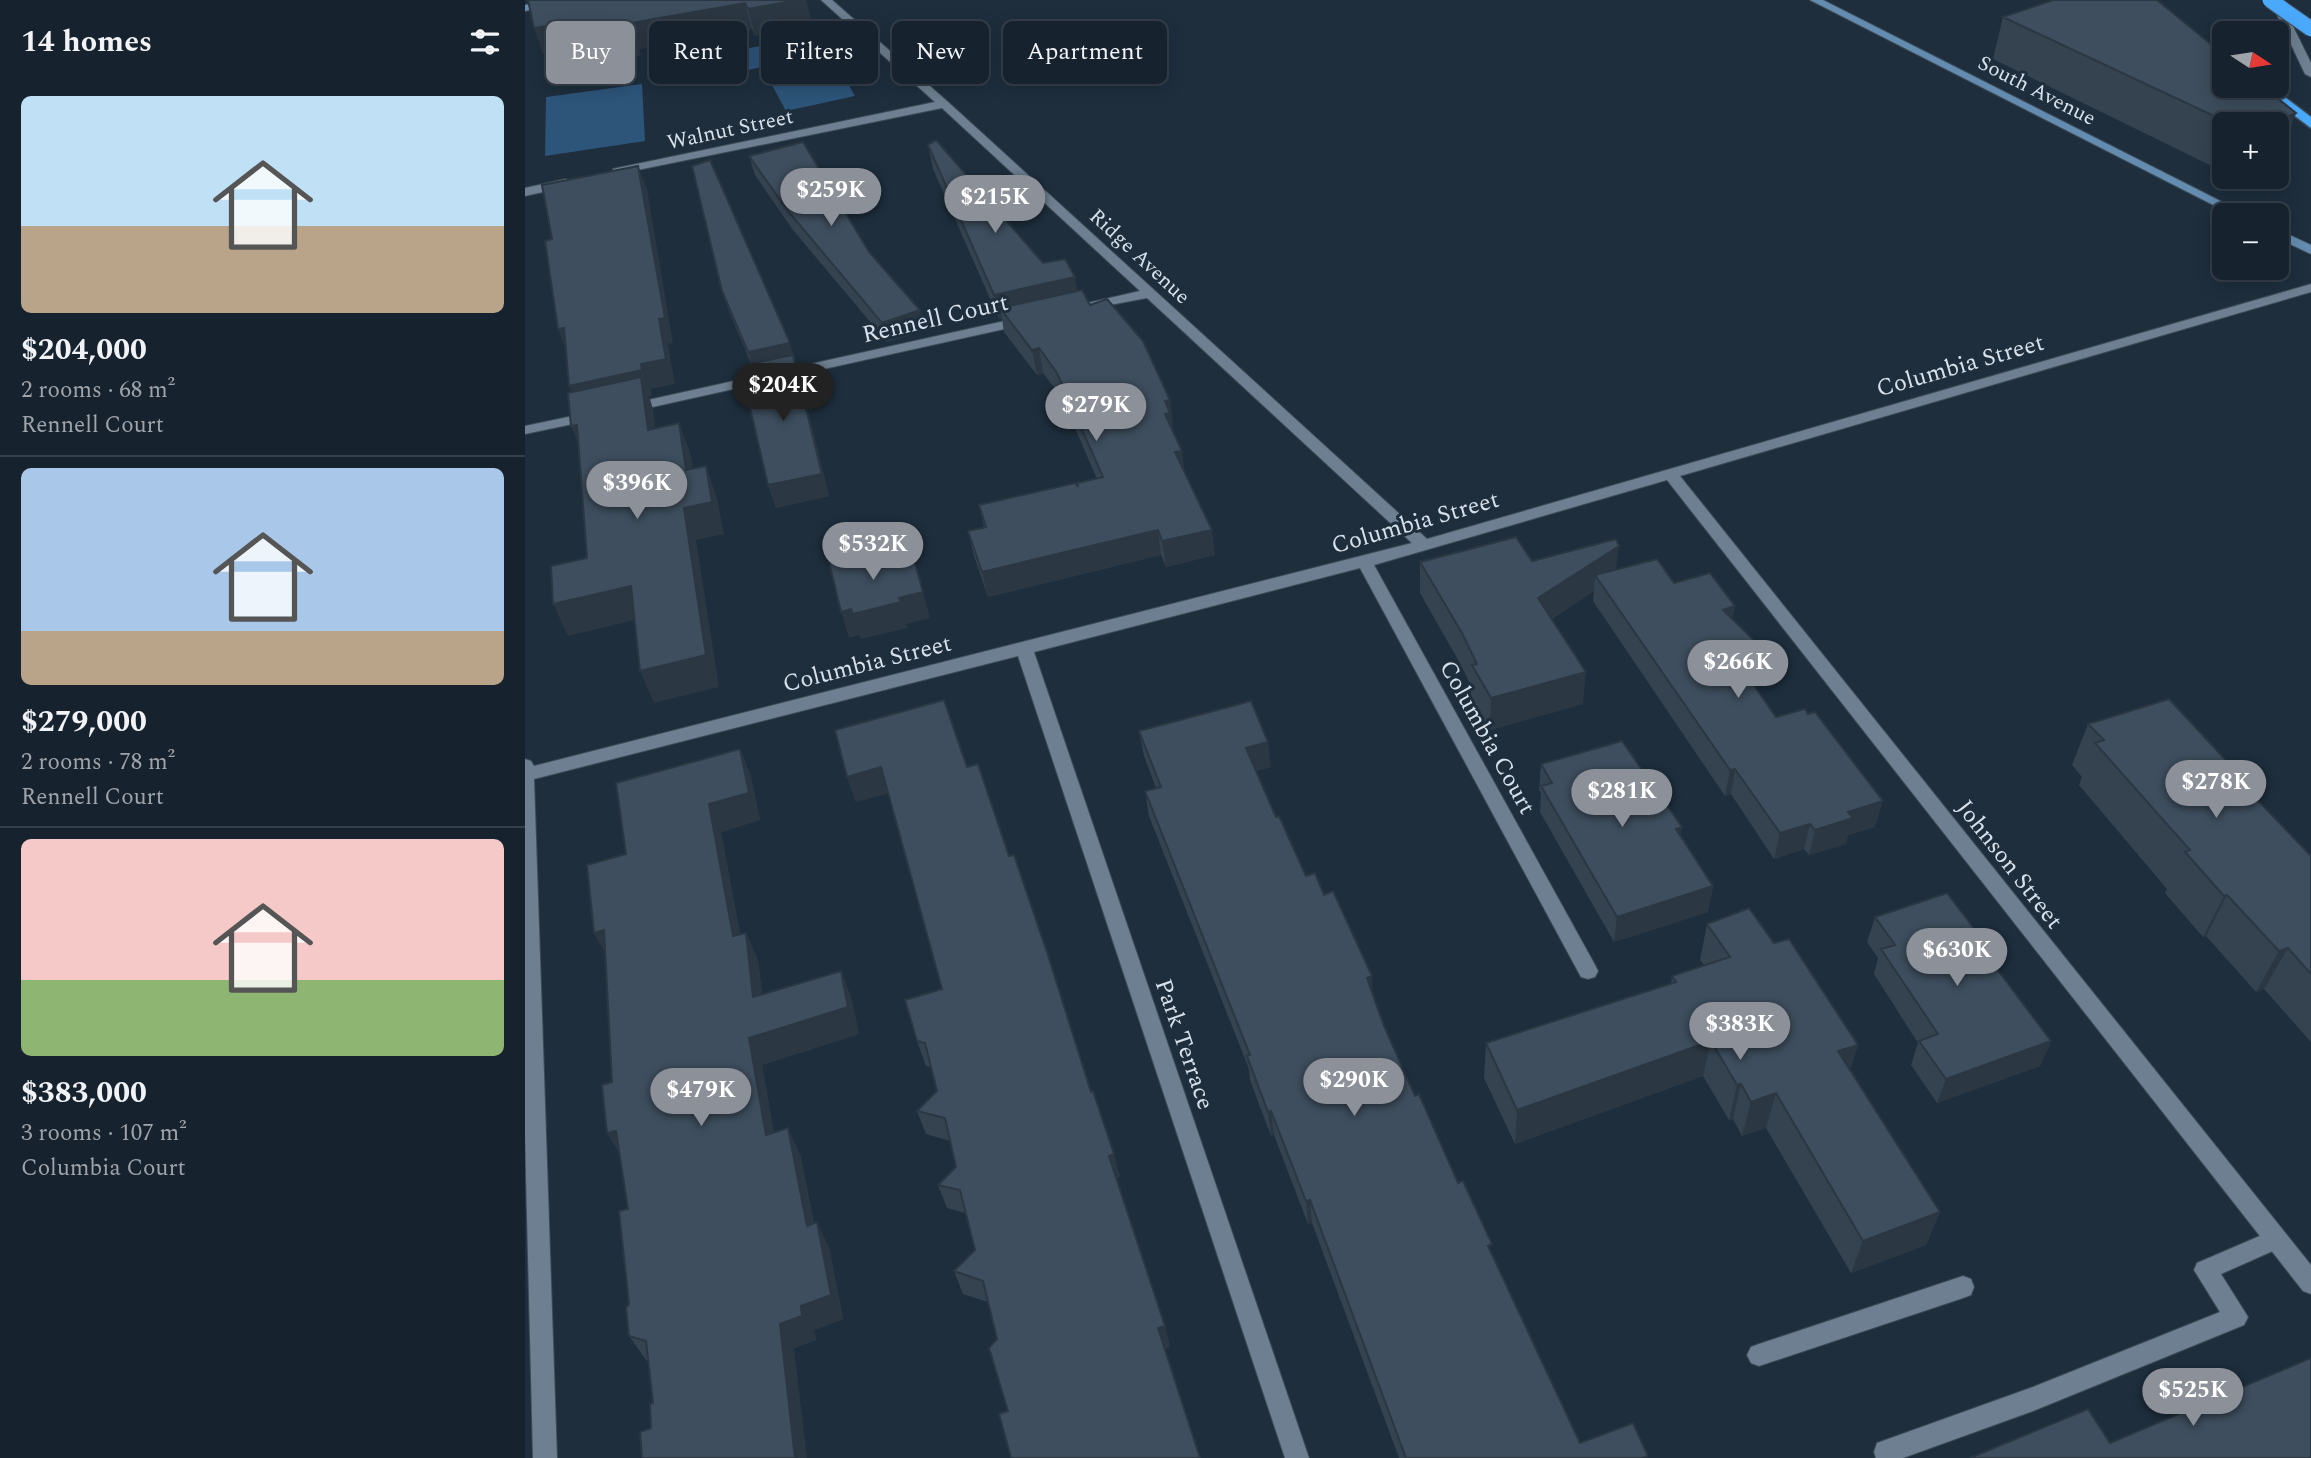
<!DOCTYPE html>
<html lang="en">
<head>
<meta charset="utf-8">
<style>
	:root { --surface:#16222e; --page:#232f3a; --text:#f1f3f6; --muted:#9ea4aa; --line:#353f4a; --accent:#8c9099 }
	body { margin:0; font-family:Spectral,serif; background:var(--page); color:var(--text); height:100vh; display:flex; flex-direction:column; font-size:26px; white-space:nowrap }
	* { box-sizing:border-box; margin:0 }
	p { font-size:23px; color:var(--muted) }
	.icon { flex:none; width:38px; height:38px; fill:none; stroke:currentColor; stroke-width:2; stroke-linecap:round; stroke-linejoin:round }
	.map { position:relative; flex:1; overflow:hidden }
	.side { display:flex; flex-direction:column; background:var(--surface); width:525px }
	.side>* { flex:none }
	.banner { position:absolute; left:21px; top:21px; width:665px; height:63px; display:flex; gap:14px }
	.needle { width:46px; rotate:102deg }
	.buttons { position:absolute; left:1687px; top:21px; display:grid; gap:14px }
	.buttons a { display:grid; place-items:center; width:77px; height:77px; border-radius:10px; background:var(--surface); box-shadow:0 4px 18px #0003,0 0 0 2px var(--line); font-size:35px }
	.price { position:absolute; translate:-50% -60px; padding:0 16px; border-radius:24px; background:var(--accent); color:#fff; font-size:23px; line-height:46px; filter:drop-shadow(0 2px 4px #0008) }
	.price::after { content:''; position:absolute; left:50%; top:42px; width:21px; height:16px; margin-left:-10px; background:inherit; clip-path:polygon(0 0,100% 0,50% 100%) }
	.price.current { background:#222; color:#fff }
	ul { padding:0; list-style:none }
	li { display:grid; align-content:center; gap:14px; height:371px; padding:0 21px }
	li+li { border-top:2px solid var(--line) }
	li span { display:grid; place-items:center; height:217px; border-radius:10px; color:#555 }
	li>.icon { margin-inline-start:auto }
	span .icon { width:126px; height:126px; fill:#fffc; stroke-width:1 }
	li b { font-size:30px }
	h2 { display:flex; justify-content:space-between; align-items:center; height:84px; padding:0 21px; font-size:30px }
	.tag { padding:0 24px; border-radius:10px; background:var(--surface); box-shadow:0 4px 18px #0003,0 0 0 2px var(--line); font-size:24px; line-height:63px }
	.tag.current { background:var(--accent); color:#fff }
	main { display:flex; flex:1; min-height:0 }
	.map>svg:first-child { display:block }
	.green { fill:#2d557a }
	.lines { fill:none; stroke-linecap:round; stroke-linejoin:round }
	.lane-casing { stroke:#3d4b57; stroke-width:2 }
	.street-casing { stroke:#3d4b57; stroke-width:2 }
	.secondary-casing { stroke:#3d4b57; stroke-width:2 }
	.highway-casing { stroke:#3d4b57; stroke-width:3 }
	.lane { fill:#6d7f90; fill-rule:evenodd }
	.street { fill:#6d7f90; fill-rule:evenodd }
	.secondary { fill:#638cb0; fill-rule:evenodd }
	.highway { fill:#4ba9fb; fill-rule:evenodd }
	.highway-bridge-casing { stroke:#3d4b57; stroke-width:17; stroke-linecap:butt }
	.highway-bridge { stroke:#4ba9fb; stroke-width:15 }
	.wall { fill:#354351 }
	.shaded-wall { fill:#2b3742 }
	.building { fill:#3e4e5e; stroke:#2b3742; stroke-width:2 }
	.labels { text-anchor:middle; stroke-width:6; stroke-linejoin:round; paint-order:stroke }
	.far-street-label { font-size:21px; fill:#d7e1eb; stroke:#1e2e3d }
	.street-label { font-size:24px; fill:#d7e1eb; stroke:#1e2e3d }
</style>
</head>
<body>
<main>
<section class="side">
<h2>14 homes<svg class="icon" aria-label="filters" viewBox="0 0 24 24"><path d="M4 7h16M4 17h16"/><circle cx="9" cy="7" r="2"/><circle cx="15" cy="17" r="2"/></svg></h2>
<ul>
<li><span style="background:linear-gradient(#bfe0f5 60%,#b9a48a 0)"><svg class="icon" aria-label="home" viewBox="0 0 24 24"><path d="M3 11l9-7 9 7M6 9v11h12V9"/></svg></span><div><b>$204,000</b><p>2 rooms · 68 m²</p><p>Rennell Court</p></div></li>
<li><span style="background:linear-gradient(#a9c7e8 75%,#b9a48a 0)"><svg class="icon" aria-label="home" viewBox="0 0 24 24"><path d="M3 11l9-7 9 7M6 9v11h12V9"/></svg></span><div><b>$279,000</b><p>2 rooms · 78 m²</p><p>Rennell Court</p></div></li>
<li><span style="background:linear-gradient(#f6c9c9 65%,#8fb573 0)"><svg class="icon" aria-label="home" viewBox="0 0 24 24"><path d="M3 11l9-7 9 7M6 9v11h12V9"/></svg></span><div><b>$383,000</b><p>3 rooms · 107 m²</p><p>Columbia Court</p></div></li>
</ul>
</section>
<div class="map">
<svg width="1786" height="1458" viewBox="0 0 1786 1458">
	<rect width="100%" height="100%" fill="#1e2e3d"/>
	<!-- green -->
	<path class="green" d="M284,37L296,54L210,73L198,53Z
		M310,61L330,96L261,111L242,76Z
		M117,84L120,141L20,156L21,97Z"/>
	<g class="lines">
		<!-- lane casing -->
		<g class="lane-casing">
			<path id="lane" d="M1751,1229L1759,1232L1762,1239L1759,1246L1696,1274L1723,1317L1719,1325L1508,1411L1378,1458H1351L1349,1452L1352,1443L1508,1387L1695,1312L1669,1270L1672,1263Z
				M1438,1276L1446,1279L1449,1287L1446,1295L1438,1298L1234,1366L1226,1363L1222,1355L1226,1347L1234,1344Z"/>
		</g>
		<!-- street casing -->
		<g class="street-casing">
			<path id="street" d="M296,0H307L423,102L902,539L1786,284V292L1155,476L1786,1265V1294L1778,1291L1142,480L849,565L1070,965L1073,971L1070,977L1063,979L1056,977L835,568L509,652L784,1458H760L493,656L9,779L32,1458H8L0,1136V759L6,761L9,766L887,543L622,298L558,310V304L615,291L417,108L88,175V169L92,168L410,102Z
				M1745,0H1755L1786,63V77L1780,74Z
				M41,179L47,183L45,186L0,196V188Z
				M502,316L509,320L507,323L105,412L98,408L105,404Z
				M67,412L74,416L72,419L0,434V426Z"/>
		</g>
		<!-- secondary casing -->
		<g class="secondary-casing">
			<path id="secondary" d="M27,0H50L0,11V5Z
				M1285,0H1298L1723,215H1708Z
				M1752,229L1786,245V254L1752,238Z"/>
		</g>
		<!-- highway casing -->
		<g class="highway-casing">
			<path id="highway" d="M1730,86H1745L1786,117V128Z"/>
		</g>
		<!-- lane -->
		<use href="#lane" class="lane"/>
		<!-- street -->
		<use href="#street" class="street"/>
		<!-- secondary -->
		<use href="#secondary" class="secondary"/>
		<!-- highway -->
		<use href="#highway" class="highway"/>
		<!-- highway-bridge casing -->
		<g class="highway-bridge-casing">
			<path id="highway-bridge" d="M1745,0L1786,29"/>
		</g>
		<!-- highway-bridge -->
		<use href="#highway-bridge" class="highway-bridge"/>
	</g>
	<!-- wall -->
	<path class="wall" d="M3,0H281L287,25L230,36L227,29L114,49L116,55L47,67L41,51L18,54Z
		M1528,0H1632L1699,55V86H1737L1771,113L1755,157L1752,158V124H1699V172L1468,59L1478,17Z
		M403,145L518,263L552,291L565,305L648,424L647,425L648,430L659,472L690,555L641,567L636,555L463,597L449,556L443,531L459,527L454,505L552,485L572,479L537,398L518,373L512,375L479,332L477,319H474L408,169Z
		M224,156L344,252L395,310L400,330L362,342L268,230L230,175Z
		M197,291L271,364L304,496L251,508L243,485L237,392L231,373H230L204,311Z
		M1007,561L1091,570L1149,583L1207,619L1236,647L1231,673L1222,675L1251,717L1350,827L1323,835L1321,844L1284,855L1279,849L1249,859L1206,794L1200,796L1068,601L1069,591L1027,619L1058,704L965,730L946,697V686L936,665L895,593V562Z
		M1563,724L1724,785L1722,789L1786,856V1042L1739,989L1731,992L1681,936L1678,937L1640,893L1642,889L1554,785L1557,777L1547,765Z
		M614,731L746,767L731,771L751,817L781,876L799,895L847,976V992L859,1026L890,1096L966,1254L1055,1443L1122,1458H874L787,1223L783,1224L749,1135L746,1136L725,1080L724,1069L624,816L620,791L631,788L619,756Z
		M215,749L226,777L235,820L196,832L215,934L221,933L233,960L237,995L316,971L326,998L334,1034L237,1065L249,1133L275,1154L289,1223L304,1247L318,1319L289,1330L291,1340L269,1348L126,1428L128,1403L124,1361L121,1360L104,1336L103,1209L95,1154L82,1133L87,1082L81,953L69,933L101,854Z
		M1016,764L1156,836L1188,886L1183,912L1089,942L1015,812L1016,793L1014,790Z
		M442,767L484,856L595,1177L591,1178L640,1326L645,1347L483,1411L472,1339L463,1302L438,1294L429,1271L450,1250L440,1213L422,1208L413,1185L431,1167L425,1141L401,1134L392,1111L412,1091L406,1067L401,1066L392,1041L417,989L363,793L331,802L322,777Z
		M1350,917L1457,939L1454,946L1526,1041L1515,1066L1412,1103L1386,1065L1393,1043L1349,974L1353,958L1342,942Z
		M1182,924L1249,943L1333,1045L1325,1070L1415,1212L1401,1245L1326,1273L1241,1128L1217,1136L1208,1119L1204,1120L1178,1076L990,1144L959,1078L961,1043L1146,984L1147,976L1180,966L1175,960Z"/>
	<!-- shaded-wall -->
	<path class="shaded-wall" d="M273,0H281L287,25L230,36L223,9Z
		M220,3L227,29L114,49L116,55L47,67L41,51L18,54L9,28L34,24L106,23Z
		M1771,113L1755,157L1752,158V124H1746Z
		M113,166L122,189L148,343L143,344L150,384L126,389L127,396H124L128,409L135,461L54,411L44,386L116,364L134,319Z
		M550,277L554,302L475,308L477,319H474L469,295Z
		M395,310L400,330L362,342L357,323Z
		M39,328L43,354L33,329Z
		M265,343L271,364L304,496L251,508L243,485L270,364L228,363L231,373H230L223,352Z
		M514,348L518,373L512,375L507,350Z
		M645,400L648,424L647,425L648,437L640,414V401Z
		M154,423L166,455L173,502L161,470Z
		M52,425L59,458L46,426Z
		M657,451L660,476L650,452Z
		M181,466L192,498L199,534L171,540L194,687L129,703L115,671L159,508Z
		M633,530L636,555L463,597L457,572Z
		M687,530L690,555L641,567L637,541Z
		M1094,546L1090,577L1070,575L1069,591L1011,629L1013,598Z
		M106,586L119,618L43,636L28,604Z
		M398,592L405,618L382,624L383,628L336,639L334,635L324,638L316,612Z
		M1210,606L1205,632L1198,610Z
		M1236,647L1231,673L1203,681L1208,655Z
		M1061,672L1058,704L965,730L966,698Z
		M743,742L746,767L724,773L721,748Z
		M215,749L226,777L235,820L196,832L220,963L208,936L184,804Z
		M356,767L364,793L331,802L322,777Z
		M1210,769L1206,794L1200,796L1205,770Z
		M1358,801L1350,827L1323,835L1321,844L1284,855L1290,830L1323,812Z
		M1285,824L1279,849L1249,859L1255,833Z
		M1157,827L1153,853L1151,829Z
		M1188,886L1183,912L1089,942L1092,917Z
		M1702,895L1681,936L1678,937L1699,896Z
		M79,930L84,960L69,933Z
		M221,933L233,960L241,1024L228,997Z
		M1763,948L1739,989L1731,992L1754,951Z
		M316,971L326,998L334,1034L237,1065L254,1161L241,1135L224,1038Z
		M847,976L848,1001L842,978Z
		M1186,1041L1178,1076L990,1144L992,1110Z
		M1526,1041L1515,1066L1412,1103L1421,1079Z
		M1333,1045L1322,1079L1313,1051Z
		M1216,1084L1208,1119L1204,1120L1212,1085Z
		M1251,1093L1241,1128L1217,1136L1226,1102Z
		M746,1111L749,1135L746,1136L743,1112Z
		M263,1128L275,1154L294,1251L282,1226Z
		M91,1131L98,1159L82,1133Z
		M589,1154L595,1177L589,1179L584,1156Z
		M785,1200L787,1223L783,1224L781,1201Z
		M1415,1212L1401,1245L1326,1273L1338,1241Z
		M292,1222L304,1247L318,1319L289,1330L291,1340L269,1348L282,1458H270L255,1324L276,1306Z
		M640,1326L645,1347L639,1350L633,1328Z"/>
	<!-- building -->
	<path class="building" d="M3,0H273L223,9L220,3L106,23L107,28L37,41L34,24L9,28Z
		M1528,0H1632L1699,55V86H1737L1771,113L1746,124H1706L1478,17Z
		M411,140L518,263L540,259L550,277L469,295L403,145Z
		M278,142L344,252L395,310L357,323L263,211L224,156Z
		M185,160L265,343L223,352L197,291L167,166Z
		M113,166L140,318L134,319L141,359L116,364L117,370L44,386L39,328L33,329L20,241L27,239L17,185Z
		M557,290L565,305L582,299L618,341L645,400L640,401L645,413L640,414L657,451L650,452L687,530L637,541L633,530L457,572L443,531L461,527L454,505L550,483L553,487L552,483L578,477L532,373L514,348L507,350L475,308Z
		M268,355L297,474L243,485L222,395L239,391L228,363Z
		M116,377L123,430L154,423L161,470L181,466L187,502L159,508L181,655L115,671L106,586L28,604L26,566L62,558L52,425L46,426L43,393Z
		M991,537L1007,561L1091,539L1094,546L1013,598L1061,672L966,698L947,665L952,664L937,633L895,562Z
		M347,552L350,565L388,556L398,592L374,598L376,602L328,614L326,609L316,612L304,562Z
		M1132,559L1149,583L1185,573L1210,606L1198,610L1236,647L1208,655L1251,717L1280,709L1283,714L1290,712L1358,801L1323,812L1328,818L1290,830L1285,824L1255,833L1210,769L1205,770L1070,575Z
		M1644,699L1724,785L1720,787L1786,856V974L1763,948L1754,951L1702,895L1699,896L1660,852L1665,850L1570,743L1579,740L1563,724Z
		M419,700L442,767L453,764L484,856L489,855L523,955L566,1092L568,1091L589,1154L584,1156L640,1326L633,1328L675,1458H486L474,1414L483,1411L464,1348L472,1339L458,1281L429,1271L450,1250L435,1190L413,1185L431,1167L420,1118L392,1111L412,1091L400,1043L392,1041L380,1000L417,989L356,767L322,777L310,730Z
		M726,701L743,742L721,748L751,817L754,816L781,876L790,873L799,895L808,891L847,976L842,978L859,1026L890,1096L894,1094L933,1183L938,1181L967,1244L963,1246L1055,1443L1108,1423L1123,1456L1117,1458H881L785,1200L781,1201L746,1111L743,1112L722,1056L725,1055L620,791L636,787L614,731Z
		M1097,741L1157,827L1151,829L1188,886L1092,917L1016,786L1027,783L1016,764Z
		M215,749L224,793L184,804L208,936L221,933L228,997L316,971L323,1007L224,1038L241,1135L263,1128L282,1226L292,1222L306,1295L276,1306L277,1316L255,1324L270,1458H117L115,1432L126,1428L125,1404L128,1403L121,1341L104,1336L101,1308L104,1304L94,1211L103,1209L91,1131L82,1133L77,1085L87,1082L79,930L69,933L62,865L101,854L91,783Z
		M1422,893L1457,939L1451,941L1526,1041L1421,1079L1394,1041L1413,1034L1356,949L1370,945L1350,917Z
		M1224,908L1249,943L1264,939L1333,1045L1313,1051L1415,1212L1338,1241L1251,1093L1226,1102L1216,1084L1212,1085L1186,1041L992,1110L961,1043L1151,982L1147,976L1205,957L1182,924Z
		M1786,1358V1458H1445L1563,1409L1585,1443Z"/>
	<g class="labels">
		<!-- far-street labels -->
		<g class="far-street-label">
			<text transform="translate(1512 90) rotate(27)" y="7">South Avenue</text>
			<text transform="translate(205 129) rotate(-12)" y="7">Walnut Street</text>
			<text transform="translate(615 256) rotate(43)" y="7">Ridge Avenue</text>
		</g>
		<!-- street labels -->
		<g class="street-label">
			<text transform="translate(410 318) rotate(-13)" y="8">Rennell Court</text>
			<text transform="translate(1435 365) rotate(-16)" y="8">Columbia Street</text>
			<text transform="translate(890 522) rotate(-16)" y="8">Columbia Street</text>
			<text transform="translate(342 663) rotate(-14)" y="8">Columbia Street</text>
			<text transform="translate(963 737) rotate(61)" y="8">Columbia Court</text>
			<text transform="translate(1485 864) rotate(52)" y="8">Johnson Street</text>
			<text transform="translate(660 1044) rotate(71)" y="8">Park Terrace</text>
		</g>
	</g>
</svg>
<div class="buttons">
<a><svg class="needle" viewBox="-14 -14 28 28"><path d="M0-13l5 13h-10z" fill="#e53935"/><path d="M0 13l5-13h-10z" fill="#9ea4aa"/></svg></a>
<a>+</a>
<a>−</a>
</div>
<b class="price" style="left:306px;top:228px">$259K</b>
<b class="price" style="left:470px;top:235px">$215K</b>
<b class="price current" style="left:258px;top:423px">$204K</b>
<b class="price" style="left:571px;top:443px">$279K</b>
<b class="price" style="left:112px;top:521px">$396K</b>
<b class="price" style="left:348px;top:582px">$532K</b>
<b class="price" style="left:1213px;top:700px">$266K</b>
<b class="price" style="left:1691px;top:820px">$278K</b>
<b class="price" style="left:1097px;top:829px">$281K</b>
<b class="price" style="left:1432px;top:988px">$630K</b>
<b class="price" style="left:1215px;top:1062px">$383K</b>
<b class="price" style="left:829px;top:1118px">$290K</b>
<b class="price" style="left:176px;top:1128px">$479K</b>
<b class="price" style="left:1668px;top:1428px">$525K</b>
<div class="banner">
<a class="tag current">Buy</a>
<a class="tag">Rent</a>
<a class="tag">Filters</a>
<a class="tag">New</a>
<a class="tag">Apartment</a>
</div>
</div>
</main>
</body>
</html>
